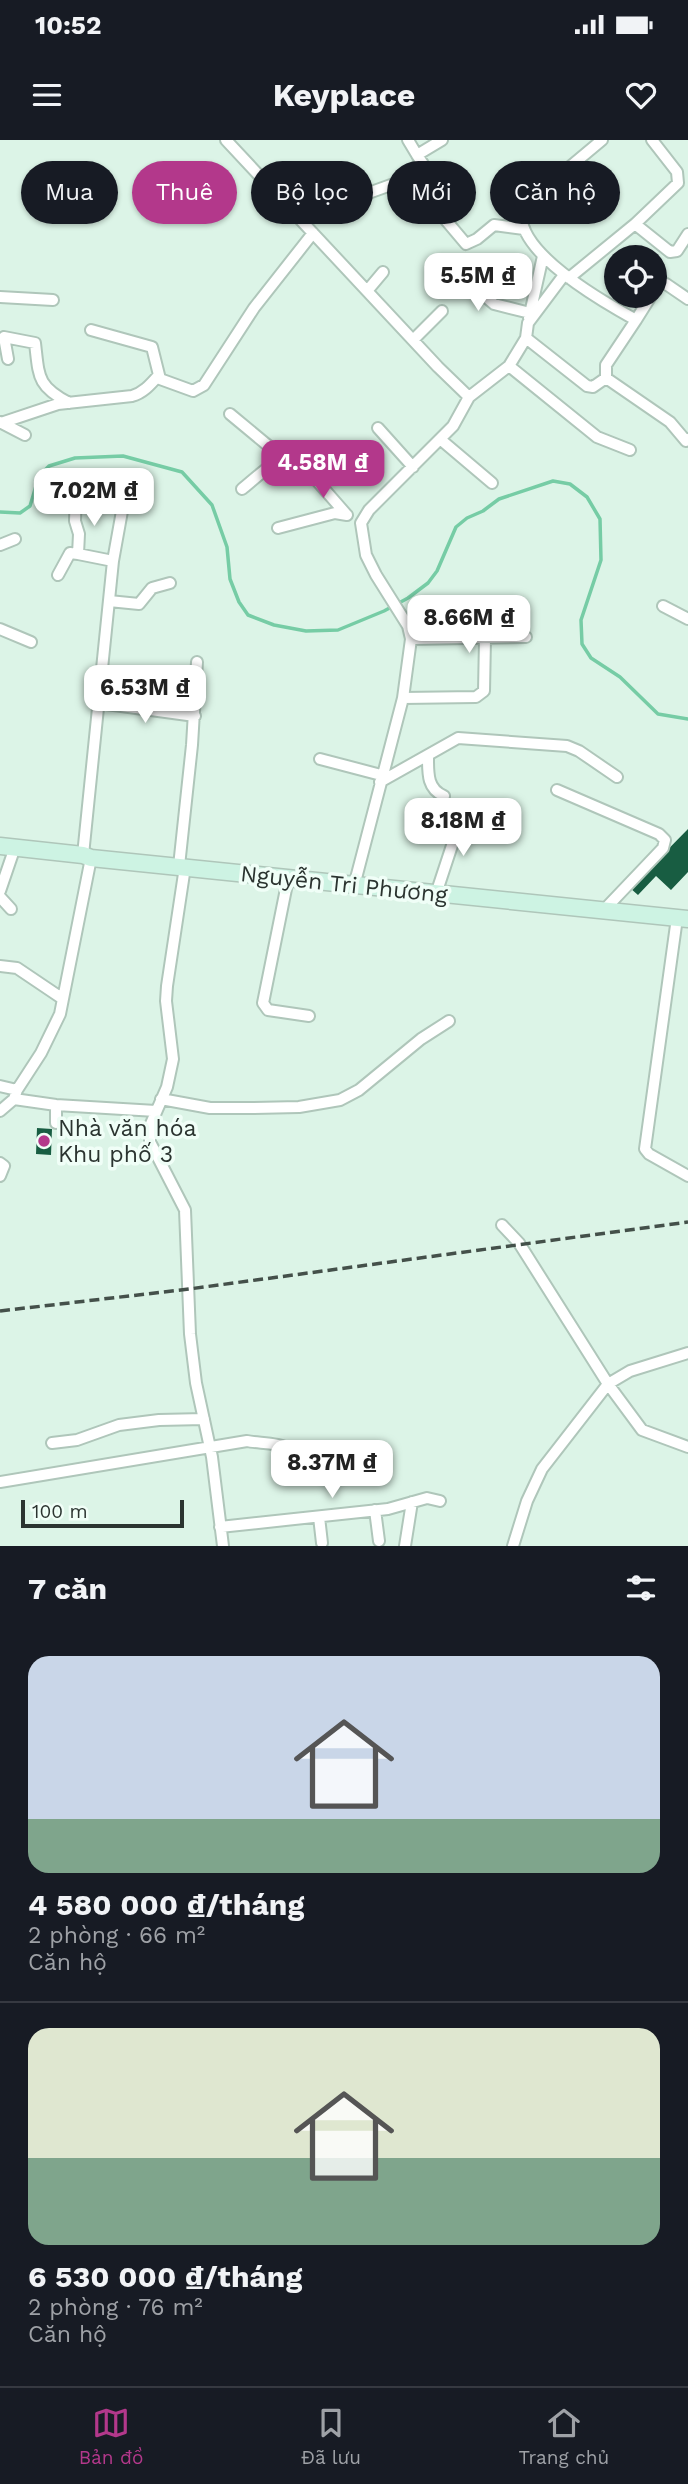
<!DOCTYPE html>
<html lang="vi">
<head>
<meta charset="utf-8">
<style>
	:root { --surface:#171b24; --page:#242831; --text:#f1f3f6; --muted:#9ea1a6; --line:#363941; --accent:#b3388b }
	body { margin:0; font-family:"Work Sans",sans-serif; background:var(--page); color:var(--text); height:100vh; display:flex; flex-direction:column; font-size:26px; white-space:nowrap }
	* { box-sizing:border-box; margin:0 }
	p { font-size:23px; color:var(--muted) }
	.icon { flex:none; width:38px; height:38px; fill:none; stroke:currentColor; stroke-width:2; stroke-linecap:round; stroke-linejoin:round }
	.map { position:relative; height:1406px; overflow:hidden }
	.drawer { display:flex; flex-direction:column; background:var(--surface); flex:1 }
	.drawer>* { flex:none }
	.guide { position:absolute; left:21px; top:21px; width:648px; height:63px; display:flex; gap:14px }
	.fabs { position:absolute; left:604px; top:105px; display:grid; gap:14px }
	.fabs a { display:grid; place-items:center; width:63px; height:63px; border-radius:50%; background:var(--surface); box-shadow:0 2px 5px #0004; font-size:35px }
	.scale { position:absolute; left:21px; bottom:18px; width:163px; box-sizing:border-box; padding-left:7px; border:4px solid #2b3430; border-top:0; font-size:19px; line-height:24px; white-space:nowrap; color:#2b3430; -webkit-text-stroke:5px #f0fef7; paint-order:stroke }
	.price { position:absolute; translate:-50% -60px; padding:0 16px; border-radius:14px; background:#fff; color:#222; font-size:23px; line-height:46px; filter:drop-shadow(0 2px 4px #0008) }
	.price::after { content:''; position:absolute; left:50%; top:42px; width:21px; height:16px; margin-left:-10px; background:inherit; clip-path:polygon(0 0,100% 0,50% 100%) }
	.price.selected { background:var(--accent); color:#fff }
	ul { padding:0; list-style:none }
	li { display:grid; align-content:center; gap:14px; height:371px; padding:0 28px }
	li+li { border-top:2px solid var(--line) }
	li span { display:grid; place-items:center; height:217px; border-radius:21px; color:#555 }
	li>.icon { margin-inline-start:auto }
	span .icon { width:126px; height:126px; fill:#fffc; stroke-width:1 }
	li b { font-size:30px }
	h2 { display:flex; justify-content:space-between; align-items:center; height:84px; padding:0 28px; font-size:30px }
	.tag { padding:0 24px; border-radius:32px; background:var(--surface); box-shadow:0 2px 5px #0004; font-size:24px; line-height:63px }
	.tag.selected { background:var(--accent); color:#fff }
	.status { display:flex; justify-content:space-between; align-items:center; height:49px; padding:0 35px; background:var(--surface); direction:ltr }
	.status svg { height:19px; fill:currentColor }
	header { display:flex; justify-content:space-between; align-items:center; height:91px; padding:0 28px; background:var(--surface); font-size:32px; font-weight:700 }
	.tabs { display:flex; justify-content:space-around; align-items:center; height:98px; border-top:2px solid var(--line); background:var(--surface); font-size:19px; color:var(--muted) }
	.tabs a { display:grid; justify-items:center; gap:4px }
	.tabs .selected { color:var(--accent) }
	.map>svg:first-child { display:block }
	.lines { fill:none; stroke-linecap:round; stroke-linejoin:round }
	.stream { stroke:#76cca5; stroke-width:3.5 }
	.building { fill:#185d42 }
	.street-casing { stroke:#afc6ba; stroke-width:14 }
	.secondary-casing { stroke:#afc6ba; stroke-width:19 }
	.street { stroke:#fff; stroke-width:10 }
	.secondary { stroke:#cdf3e3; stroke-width:16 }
	.rail { stroke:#44504a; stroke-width:3.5; stroke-dasharray:10 5; stroke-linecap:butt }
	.poi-dot { fill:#b3388b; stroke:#f0fef7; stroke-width:2.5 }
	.labels { text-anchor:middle; stroke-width:7; stroke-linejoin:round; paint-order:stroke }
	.street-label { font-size:23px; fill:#2b3430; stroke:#f0fef7 }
	.poi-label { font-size:23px; fill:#2b3430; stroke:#f0fef7; text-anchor:start }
</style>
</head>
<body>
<div class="status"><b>10:52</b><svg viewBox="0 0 49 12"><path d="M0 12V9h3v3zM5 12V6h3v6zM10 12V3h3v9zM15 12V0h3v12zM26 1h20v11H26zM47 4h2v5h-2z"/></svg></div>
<header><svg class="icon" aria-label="menu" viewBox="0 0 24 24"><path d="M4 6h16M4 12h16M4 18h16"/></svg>Keyplace<svg class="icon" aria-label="heart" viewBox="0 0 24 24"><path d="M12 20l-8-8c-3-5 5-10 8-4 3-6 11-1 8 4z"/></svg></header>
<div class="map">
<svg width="688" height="1406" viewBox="0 0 688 1406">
	<rect width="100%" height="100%" fill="#dcf4e7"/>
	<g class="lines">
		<!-- stream -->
		<path class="stream" d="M0,372L20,373L30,366L39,336L49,326L75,318L123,316L182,332L212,365L227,407L230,439L239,462L248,475L274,485L306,491L338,490L384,471L408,458L428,443L437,431L456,387L467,378L483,371L499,359L553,341L570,344L587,357L600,379L601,420L581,480L582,504L591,518L620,537L658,574L688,579"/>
	</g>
	<!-- building -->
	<path class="building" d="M688,689V732L671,750L656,736L638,755L630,748Z
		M37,988L52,989L51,1015L36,1014Z"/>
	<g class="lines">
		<!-- street casing -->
		<g class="street-casing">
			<path id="street" d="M226,0L438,227L469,257
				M408,0L417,15
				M602,0L523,66C508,109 605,163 636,180L651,156
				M413,37L417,46L466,104L477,99L494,85L524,89
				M299,78L413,37L423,29V24L417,15L442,0
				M635,84L670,112L677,111L688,94
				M449,126L494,164L530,173
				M569,138L635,84L678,43L677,32L652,0
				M654,149L660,144H666L688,159
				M367,151L383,132
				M0,157L53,160
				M529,178L543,116
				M91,190L152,207L160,239L193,251L204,245L254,168L313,93
				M526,198L587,246L593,247L603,240H609L670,282L686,301L688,299
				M413,200L442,171
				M8,219L4,197L35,203C39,237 37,246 69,263
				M509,226L597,297L630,310
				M606,240V225L636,180
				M230,274L283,318
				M0,282L25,295
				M1,283L58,264L132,256C143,253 150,245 158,236
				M378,288L413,327
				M440,299L492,343
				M242,349C255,339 281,312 297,318L346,374
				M76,351L75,381L79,394L78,414L113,421
				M278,388L335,373L347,375
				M0,405L15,399
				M58,435L70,413L78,414
				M109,461L139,464L152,448L170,443
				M663,466L688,479
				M0,489L31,502
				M411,499L526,497
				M482,499L486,468L516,470
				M403,558L476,557L484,551L485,499
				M99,563L195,576
				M428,616C428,633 427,649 444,656
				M320,619L381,635
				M380,642L458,598L567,606L579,611L617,637
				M557,650L659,694L665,700L663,708L604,770
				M83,715L113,421L124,360
				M179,726L192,605L197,522
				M185,727L167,846L166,861L173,919L167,947L150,986V1002L185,1070L190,1194L196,1243L212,1317L223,1406
				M288,739L263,863L268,870L309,876
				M354,746L403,558L411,499L408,486L376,435L366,415L361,383L369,370L453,286L469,257L509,226L526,198L528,183L564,135
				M0,751L15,707
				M436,754L463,672
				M0,757L11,769
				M677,778L645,1009L649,1014L688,1036
				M0,826L17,828L63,859
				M0,946L17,950
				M14,959L17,950L41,913L60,874L91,718
				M161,959L210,968H253L299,967L340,960L359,950L421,899L449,881
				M0,971L14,959L56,965L156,971
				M56,983V965
				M0,1023L4,1026L0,1036
				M502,1085L519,1103L608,1244L642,1290L688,1307
				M52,1303L77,1300L119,1285L159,1280L204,1279
				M0,1342L247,1301C256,1303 278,1303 285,1307C290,1310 291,1316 295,1320C302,1326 314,1326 321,1321
				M375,1370L379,1401
				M319,1377L322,1403
				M220,1387L388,1369L427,1358L440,1361
				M405,1406L412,1362
				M513,1406L527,1361L542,1329L608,1244L630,1231L688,1213"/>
		</g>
		<!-- secondary casing -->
		<g class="secondary-casing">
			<path id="secondary" d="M0,706L83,715L91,718L688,779"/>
		</g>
		<!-- street -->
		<use href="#street" class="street"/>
		<!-- secondary -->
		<use href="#secondary" class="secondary"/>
		<!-- rail -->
		<path class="rail" d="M0,1171L189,1149L688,1082"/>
	</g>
	<!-- markers -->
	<circle class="poi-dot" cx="44" cy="1001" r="7"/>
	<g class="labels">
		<!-- street labels -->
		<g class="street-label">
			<text transform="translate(344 744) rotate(6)" y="8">Nguyễn Tri Phương</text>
		</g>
		<!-- poi labels -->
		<g class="poi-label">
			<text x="58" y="996">Nhà văn hóa<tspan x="58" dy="26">Khu phố 3</tspan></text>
		</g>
	</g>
</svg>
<div class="fabs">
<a><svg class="icon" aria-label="locate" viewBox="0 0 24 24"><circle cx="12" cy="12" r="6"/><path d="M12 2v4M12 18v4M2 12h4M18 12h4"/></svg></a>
</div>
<div class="scale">100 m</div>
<b class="price" style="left:478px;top:173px">5.5M ₫</b>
<b class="price selected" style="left:323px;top:360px">4.58M ₫</b>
<b class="price" style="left:94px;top:388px">7.02M ₫</b>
<b class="price" style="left:469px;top:515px">8.66M ₫</b>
<b class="price" style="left:145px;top:585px">6.53M ₫</b>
<b class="price" style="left:463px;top:718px">8.18M ₫</b>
<b class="price" style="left:332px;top:1360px">8.37M ₫</b>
<div class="guide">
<a class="tag">Mua</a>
<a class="tag selected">Thuê</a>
<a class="tag">Bộ lọc</a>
<a class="tag">Mới</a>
<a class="tag">Căn hộ</a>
</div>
</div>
<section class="drawer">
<h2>7 căn<svg class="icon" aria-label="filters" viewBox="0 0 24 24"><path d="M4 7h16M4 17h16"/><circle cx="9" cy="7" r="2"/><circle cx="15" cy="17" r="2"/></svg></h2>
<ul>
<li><span style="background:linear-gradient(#c9d6e8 75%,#7fa58c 0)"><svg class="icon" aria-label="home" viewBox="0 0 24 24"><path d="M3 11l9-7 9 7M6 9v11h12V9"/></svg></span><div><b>4 580 000 ₫/tháng</b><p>2 phòng · 66 m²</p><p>Căn hộ</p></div></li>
<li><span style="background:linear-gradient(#dfe7d0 60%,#7fa58c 0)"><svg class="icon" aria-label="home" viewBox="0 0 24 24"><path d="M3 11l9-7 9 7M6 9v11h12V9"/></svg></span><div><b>6 530 000 ₫/tháng</b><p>2 phòng · 76 m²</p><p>Căn hộ</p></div></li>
</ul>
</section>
<nav class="tabs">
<a class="selected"><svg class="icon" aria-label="map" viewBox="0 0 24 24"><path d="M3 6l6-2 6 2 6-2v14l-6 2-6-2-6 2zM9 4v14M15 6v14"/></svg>Bản đồ</a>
<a><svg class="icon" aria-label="saved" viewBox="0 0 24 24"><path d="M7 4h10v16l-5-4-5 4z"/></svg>Đã lưu</a>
<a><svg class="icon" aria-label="home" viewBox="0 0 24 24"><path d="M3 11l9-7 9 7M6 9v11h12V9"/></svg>Trang chủ</a>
</nav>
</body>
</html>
